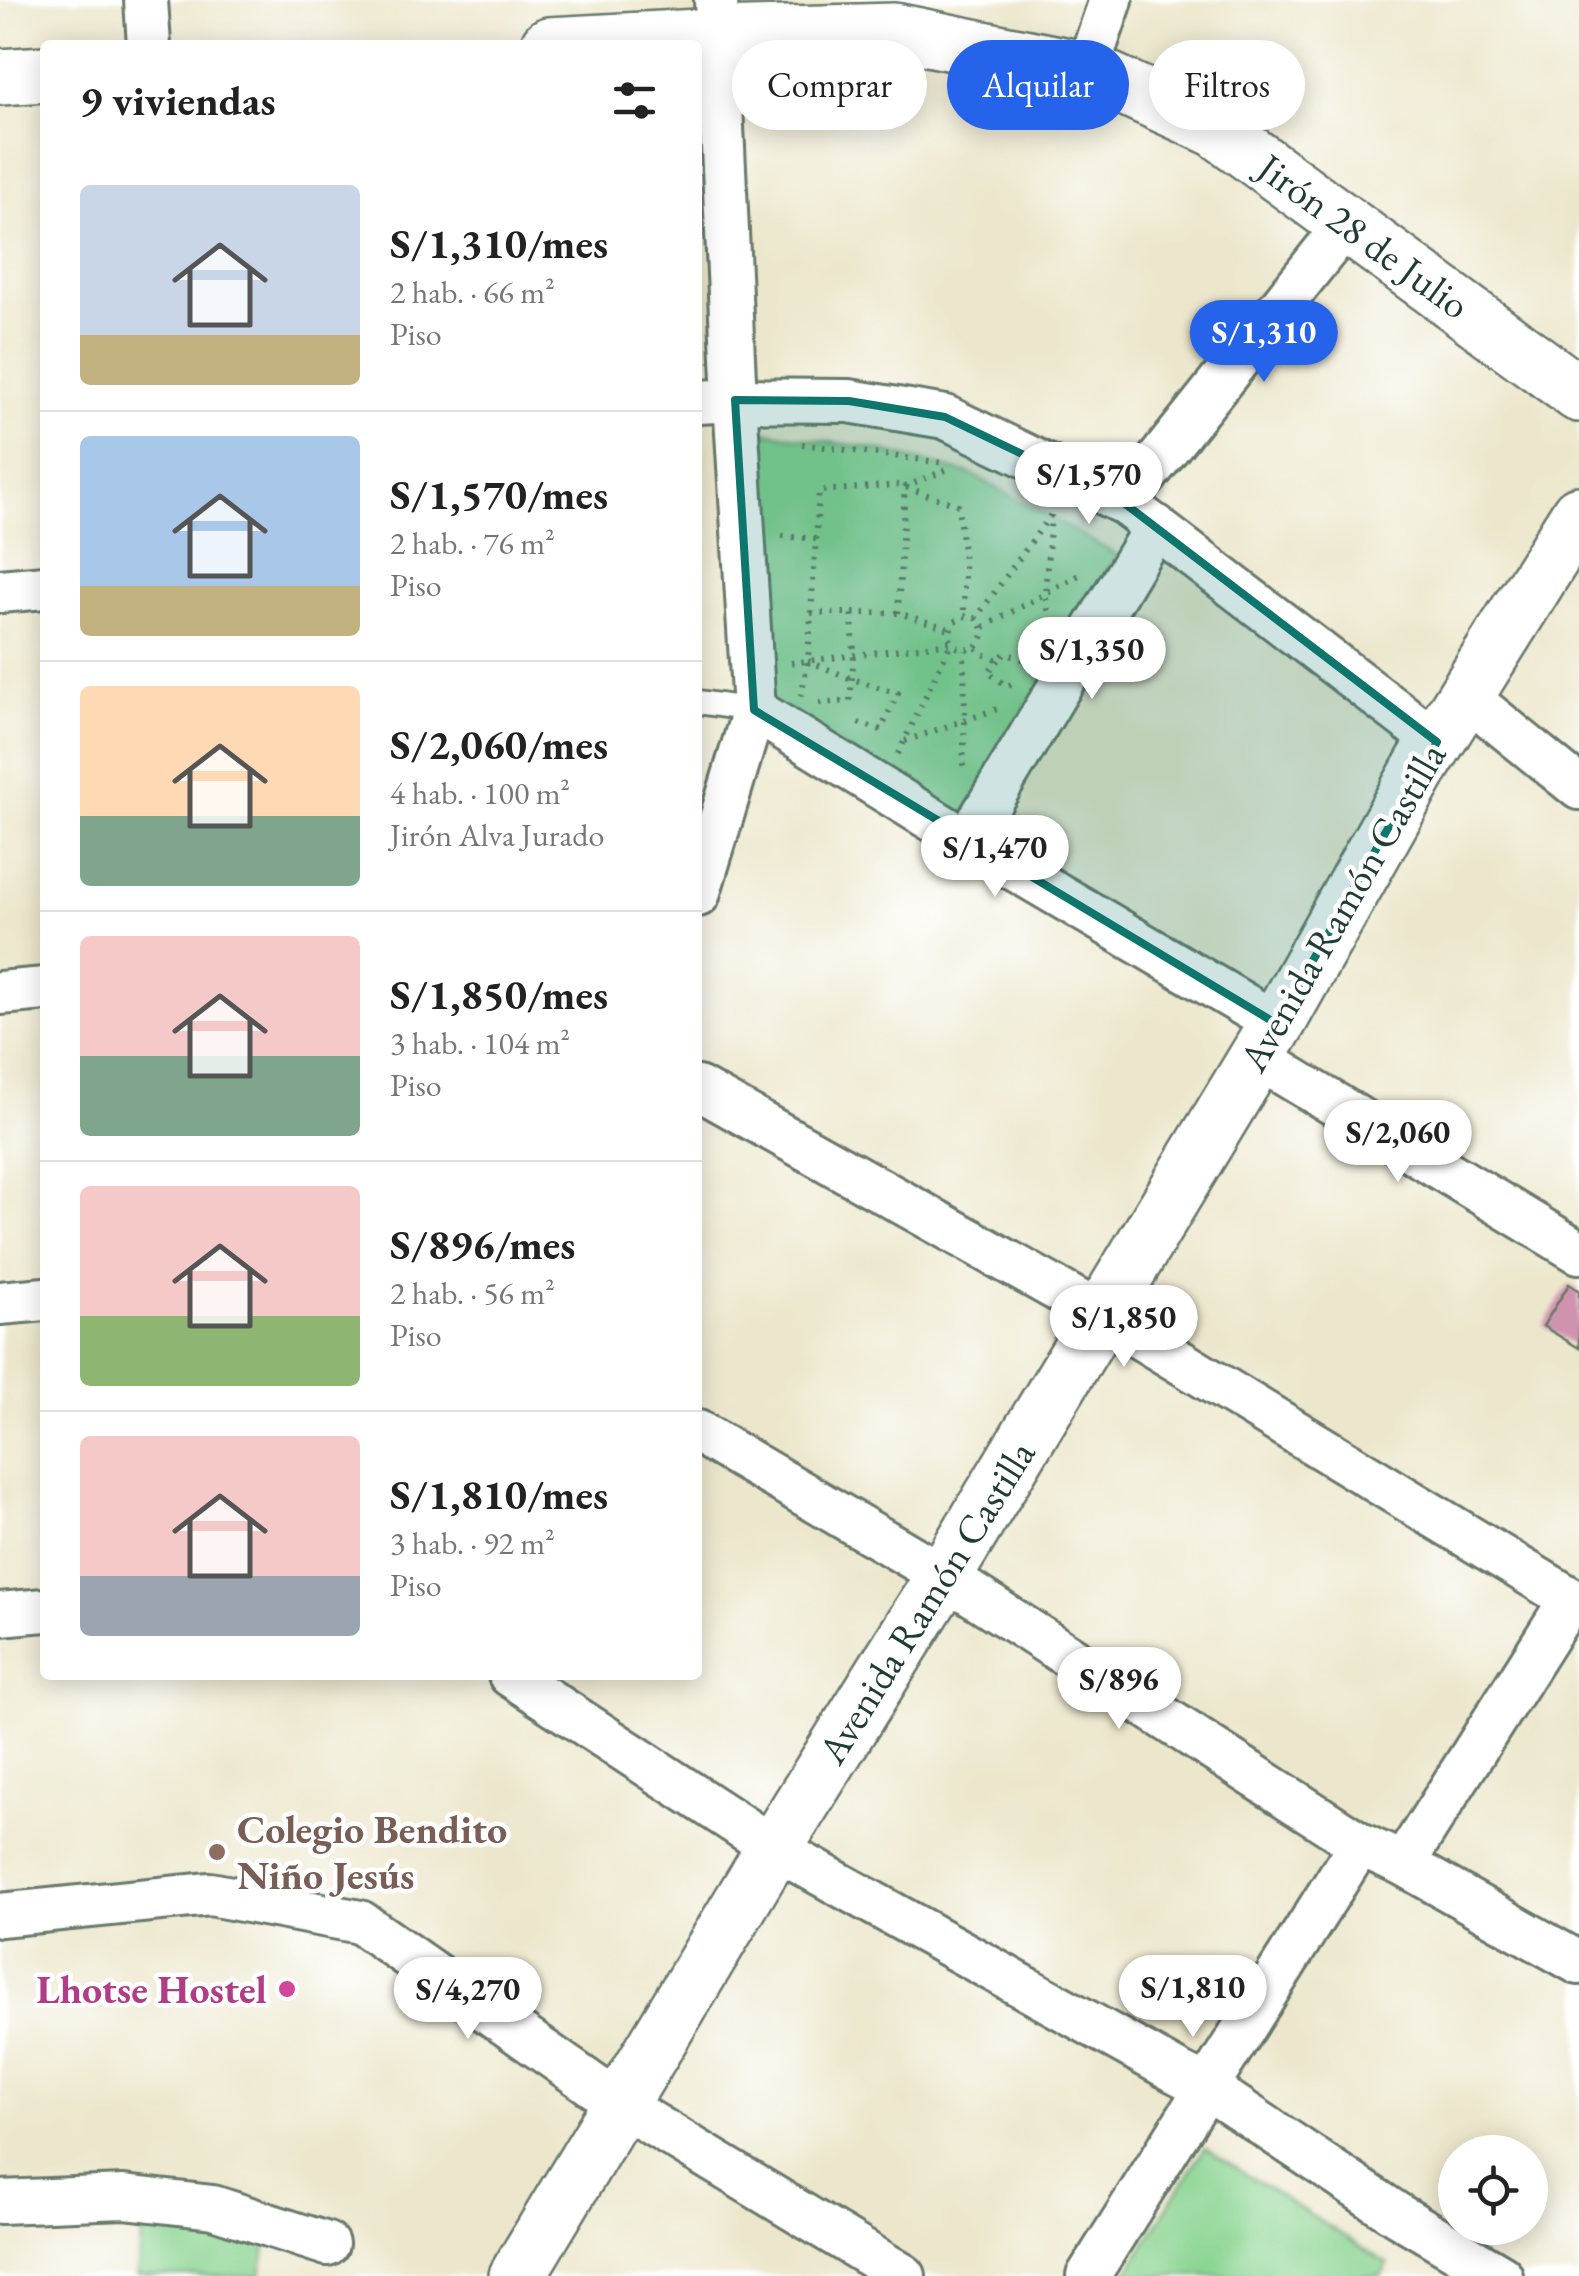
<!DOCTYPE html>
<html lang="es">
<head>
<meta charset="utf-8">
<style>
	:root { --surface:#fff; --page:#f6f6f6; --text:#222; --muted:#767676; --line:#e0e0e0; --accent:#2563eb }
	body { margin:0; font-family:"EB Garamond",serif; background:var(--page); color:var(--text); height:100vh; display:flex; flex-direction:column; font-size:38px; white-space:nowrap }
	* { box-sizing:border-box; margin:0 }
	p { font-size:32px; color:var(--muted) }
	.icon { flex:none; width:55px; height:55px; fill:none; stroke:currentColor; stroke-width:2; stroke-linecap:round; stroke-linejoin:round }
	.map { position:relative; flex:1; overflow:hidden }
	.side { position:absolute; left:40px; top:40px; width:662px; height:1640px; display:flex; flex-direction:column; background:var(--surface); border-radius:10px; box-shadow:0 5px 25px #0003 }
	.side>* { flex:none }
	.top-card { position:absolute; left:732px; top:40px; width:695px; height:90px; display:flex; gap:20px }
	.fabs { position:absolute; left:1438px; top:2135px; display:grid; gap:20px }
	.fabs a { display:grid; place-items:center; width:110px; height:110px; border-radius:50%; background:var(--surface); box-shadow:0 5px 25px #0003; font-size:50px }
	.price { position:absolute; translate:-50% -85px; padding:0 22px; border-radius:35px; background:#fff; color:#222; font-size:32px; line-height:65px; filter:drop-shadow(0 2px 5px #0008) }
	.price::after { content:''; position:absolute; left:50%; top:60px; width:30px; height:22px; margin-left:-15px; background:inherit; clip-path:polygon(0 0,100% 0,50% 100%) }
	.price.on { background:var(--accent); color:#fff }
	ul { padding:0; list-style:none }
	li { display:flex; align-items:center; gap:30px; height:250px; padding:0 40px }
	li+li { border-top:2px solid var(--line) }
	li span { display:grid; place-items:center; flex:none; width:280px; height:200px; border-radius:10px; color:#555 }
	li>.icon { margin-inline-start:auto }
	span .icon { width:120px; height:120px; fill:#fffc; stroke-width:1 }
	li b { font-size:42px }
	h2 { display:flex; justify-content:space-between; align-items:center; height:120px; padding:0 40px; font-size:42px }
	.tag { padding:0 35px; border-radius:45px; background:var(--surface); box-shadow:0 5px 25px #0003; font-size:35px; line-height:90px }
	.tag.on { background:var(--accent); color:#fff }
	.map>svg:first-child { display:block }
	.green { fill:#8ad491; stroke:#548862; stroke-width:2.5 }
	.building { fill:#d093ae }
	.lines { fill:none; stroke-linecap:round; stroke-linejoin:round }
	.lane-casing { stroke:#677869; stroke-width:28 }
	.street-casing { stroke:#677869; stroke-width:48 }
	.secondary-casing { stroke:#677869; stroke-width:60 }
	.path { stroke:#677869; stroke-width:6; stroke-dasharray:2.5 8; stroke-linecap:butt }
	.lane { stroke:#fff; stroke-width:22 }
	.street { stroke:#fff; stroke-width:42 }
	.secondary { stroke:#fff; stroke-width:55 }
	.marked { fill:#0f766e; fill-opacity:0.2; stroke:#0f766e; stroke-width:8; stroke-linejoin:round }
	.education-dot { fill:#8d6e63; stroke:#fff; stroke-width:4 }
	.hotel-dot { fill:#d1479c; stroke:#fff; stroke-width:4 }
	.labels { text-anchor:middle; stroke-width:9; stroke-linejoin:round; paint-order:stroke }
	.street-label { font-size:40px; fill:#1f3d34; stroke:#fff }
	.education-label { font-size:40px; font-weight:bold; fill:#785e54; stroke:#fff; text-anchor:start }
	.hotel-label { font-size:40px; font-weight:bold; fill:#b23c85; stroke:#fff; text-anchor:end }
</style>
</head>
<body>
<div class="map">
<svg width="1579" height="2276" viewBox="0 0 1579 2276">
	<rect width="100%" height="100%" fill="#fff"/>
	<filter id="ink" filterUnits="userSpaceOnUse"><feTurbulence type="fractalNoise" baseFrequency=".01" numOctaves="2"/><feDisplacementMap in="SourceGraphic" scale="20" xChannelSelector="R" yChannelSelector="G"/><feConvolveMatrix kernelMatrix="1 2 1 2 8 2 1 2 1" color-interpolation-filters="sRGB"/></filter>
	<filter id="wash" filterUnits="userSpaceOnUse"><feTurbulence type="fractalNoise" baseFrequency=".0048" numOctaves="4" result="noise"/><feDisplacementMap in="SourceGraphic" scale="40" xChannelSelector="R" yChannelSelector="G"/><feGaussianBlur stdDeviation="2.25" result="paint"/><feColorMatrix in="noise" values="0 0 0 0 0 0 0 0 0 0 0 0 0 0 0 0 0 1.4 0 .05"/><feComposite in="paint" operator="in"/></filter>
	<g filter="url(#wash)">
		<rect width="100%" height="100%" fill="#ece7cc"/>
		<!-- green -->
		<path class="green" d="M764,432L876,449L973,475L1117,555L961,822L770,704Z
			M1204,2148L1388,2264L1381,2276H1125Z
			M145,2211L267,2236L261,2276H137Z"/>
		<g id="blocks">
			<!-- building -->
			<path class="building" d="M1569,1284L1579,1291V1348L1543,1326Z"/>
		</g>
	</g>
	<g filter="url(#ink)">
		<use href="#blocks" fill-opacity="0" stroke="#677869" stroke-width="2.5"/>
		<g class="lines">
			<!-- lane casing -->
			<g class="lane-casing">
				<path id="lane" d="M698,702L754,710"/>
			</g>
			<!-- street casing -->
			<g class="street-casing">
				<path id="street" d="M146,0L149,45
					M1087,70L1111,0
					M698,402L735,400L849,401L945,417L1124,503L1437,742
					M1124,503L1347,223
					M0,591L45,587
					M1467,697L1579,788
					M754,710L967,841L1277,1024
					M967,841L1156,526
					M698,895L754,710L735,400L716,0
					M0,993L45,989
					M1255,1056L1579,1252
					M698,1088L1101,1314L1579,1604
					M0,1303L45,1299
					M698,1432L944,1576L1360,1844L1403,1864L1579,1963
					M0,1614L45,1610
					M510,1675L774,1848L1175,2071L1206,2087L1398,2215L1501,2276
					M1403,1864L1571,1599
					M0,1915L210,1894L360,1922L621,2105L904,2276
					M0,2202L124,2197L213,2207L327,2244
					M1088,2276L1360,1844"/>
			</g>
			<!-- secondary casing -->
			<g class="secondary-casing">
				<path id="secondary" d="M549,45L718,36L894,31L1087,70L1216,129L1579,394
					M0,77L45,74
					M517,2276L774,1848L944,1576L1277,1024L1424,762L1579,514"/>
			</g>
			<!-- path -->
			<path class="path" d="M802,444L944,463
				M782,536L816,539
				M811,613H898L950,629
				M898,613L905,487L953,467
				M1050,621L1045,593L1051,515
				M984,627L1079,575
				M976,647C985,636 986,629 976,618
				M999,660L988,672L1007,686L1016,682
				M808,661L852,679L898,693L881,730L855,722
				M791,663L951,643C959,650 966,651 976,647L983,654L999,660L1005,653L1028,661L1027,665
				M801,696L808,661L819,491L899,485L958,505L964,561V616
				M819,703L850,701L854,655L852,613
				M905,741L997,709
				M898,754L951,643L949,635L953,622L964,616L976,618L1052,513
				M963,766L965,720L964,650"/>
			<!-- lane -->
			<use href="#lane" class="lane"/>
			<!-- street -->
			<use href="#street" class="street"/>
			<!-- secondary -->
			<use href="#secondary" class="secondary"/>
		</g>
	</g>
	<!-- marked area -->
	<path class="marked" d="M735,400L849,401L945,417L1124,503L1437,742L1277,1024L754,710Z"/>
	<!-- markers -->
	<circle class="education-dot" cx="217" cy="1852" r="10"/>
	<circle class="hotel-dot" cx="287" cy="1989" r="10"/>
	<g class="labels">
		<!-- street labels -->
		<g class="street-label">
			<text transform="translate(1364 236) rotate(36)" y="14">Jirón 28 de Julio</text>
			<text transform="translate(1342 907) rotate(-60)" y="14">Avenida Ramón Castilla</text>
			<text transform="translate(926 1602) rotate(-58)" y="14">Avenida Ramón Castilla</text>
		</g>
		<!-- education labels -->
		<g class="education-label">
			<text x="237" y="1843">Colegio Bendito<tspan x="237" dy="46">Niño Jesús</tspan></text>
		</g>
		<!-- hotel labels -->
		<g class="hotel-label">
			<text x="267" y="2003">Lhotse Hostel</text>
		</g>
	</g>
</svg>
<div class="fabs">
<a><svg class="icon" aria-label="locate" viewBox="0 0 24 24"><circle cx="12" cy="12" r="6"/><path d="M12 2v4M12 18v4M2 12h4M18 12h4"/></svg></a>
</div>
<b class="price on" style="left:1264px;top:385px">S/1,310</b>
<b class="price" style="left:1089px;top:527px">S/1,570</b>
<b class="price" style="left:1092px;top:702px">S/1,350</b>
<b class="price" style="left:995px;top:900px">S/1,470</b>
<b class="price" style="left:1398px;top:1185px">S/2,060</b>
<b class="price" style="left:1124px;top:1370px">S/1,850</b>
<b class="price" style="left:1119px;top:1732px">S/896</b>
<b class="price" style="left:1193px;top:2040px">S/1,810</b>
<b class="price" style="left:468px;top:2042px">S/4,270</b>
<div class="top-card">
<a class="tag">Comprar</a>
<a class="tag on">Alquilar</a>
<a class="tag">Filtros</a>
</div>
<section class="side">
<h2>9 viviendas<svg class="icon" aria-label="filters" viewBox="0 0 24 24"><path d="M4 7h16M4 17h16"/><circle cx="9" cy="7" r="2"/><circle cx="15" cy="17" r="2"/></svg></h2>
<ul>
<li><span style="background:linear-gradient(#c9d6e8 75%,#c2b280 0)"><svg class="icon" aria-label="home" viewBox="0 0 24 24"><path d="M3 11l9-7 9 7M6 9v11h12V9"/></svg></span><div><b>S/1,310/mes</b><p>2 hab. · 66 m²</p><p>Piso</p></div></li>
<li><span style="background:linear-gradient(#a9c7e8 75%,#c2b280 0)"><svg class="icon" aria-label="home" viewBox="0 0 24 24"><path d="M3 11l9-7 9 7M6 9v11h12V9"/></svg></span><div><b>S/1,570/mes</b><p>2 hab. · 76 m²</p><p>Piso</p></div></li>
<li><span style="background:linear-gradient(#ffd9b3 65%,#7fa58c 0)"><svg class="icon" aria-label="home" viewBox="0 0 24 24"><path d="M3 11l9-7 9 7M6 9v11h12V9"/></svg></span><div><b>S/2,060/mes</b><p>4 hab. · 100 m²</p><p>Jirón Alva Jurado</p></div></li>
<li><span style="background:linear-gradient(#f6c9c9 60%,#7fa58c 0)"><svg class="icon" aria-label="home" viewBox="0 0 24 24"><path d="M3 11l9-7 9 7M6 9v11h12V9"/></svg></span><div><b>S/1,850/mes</b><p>3 hab. · 104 m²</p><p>Piso</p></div></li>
<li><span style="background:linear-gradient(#f6c9c9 65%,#8fb573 0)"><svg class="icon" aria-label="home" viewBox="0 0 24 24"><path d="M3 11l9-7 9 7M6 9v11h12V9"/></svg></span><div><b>S/896/mes</b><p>2 hab. · 56 m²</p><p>Piso</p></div></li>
<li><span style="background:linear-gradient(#f6c9c9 70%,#9aa5b1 0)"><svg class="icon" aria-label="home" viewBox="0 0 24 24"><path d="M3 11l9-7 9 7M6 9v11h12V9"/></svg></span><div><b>S/1,810/mes</b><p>3 hab. · 92 m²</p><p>Piso</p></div></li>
</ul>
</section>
</div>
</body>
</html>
